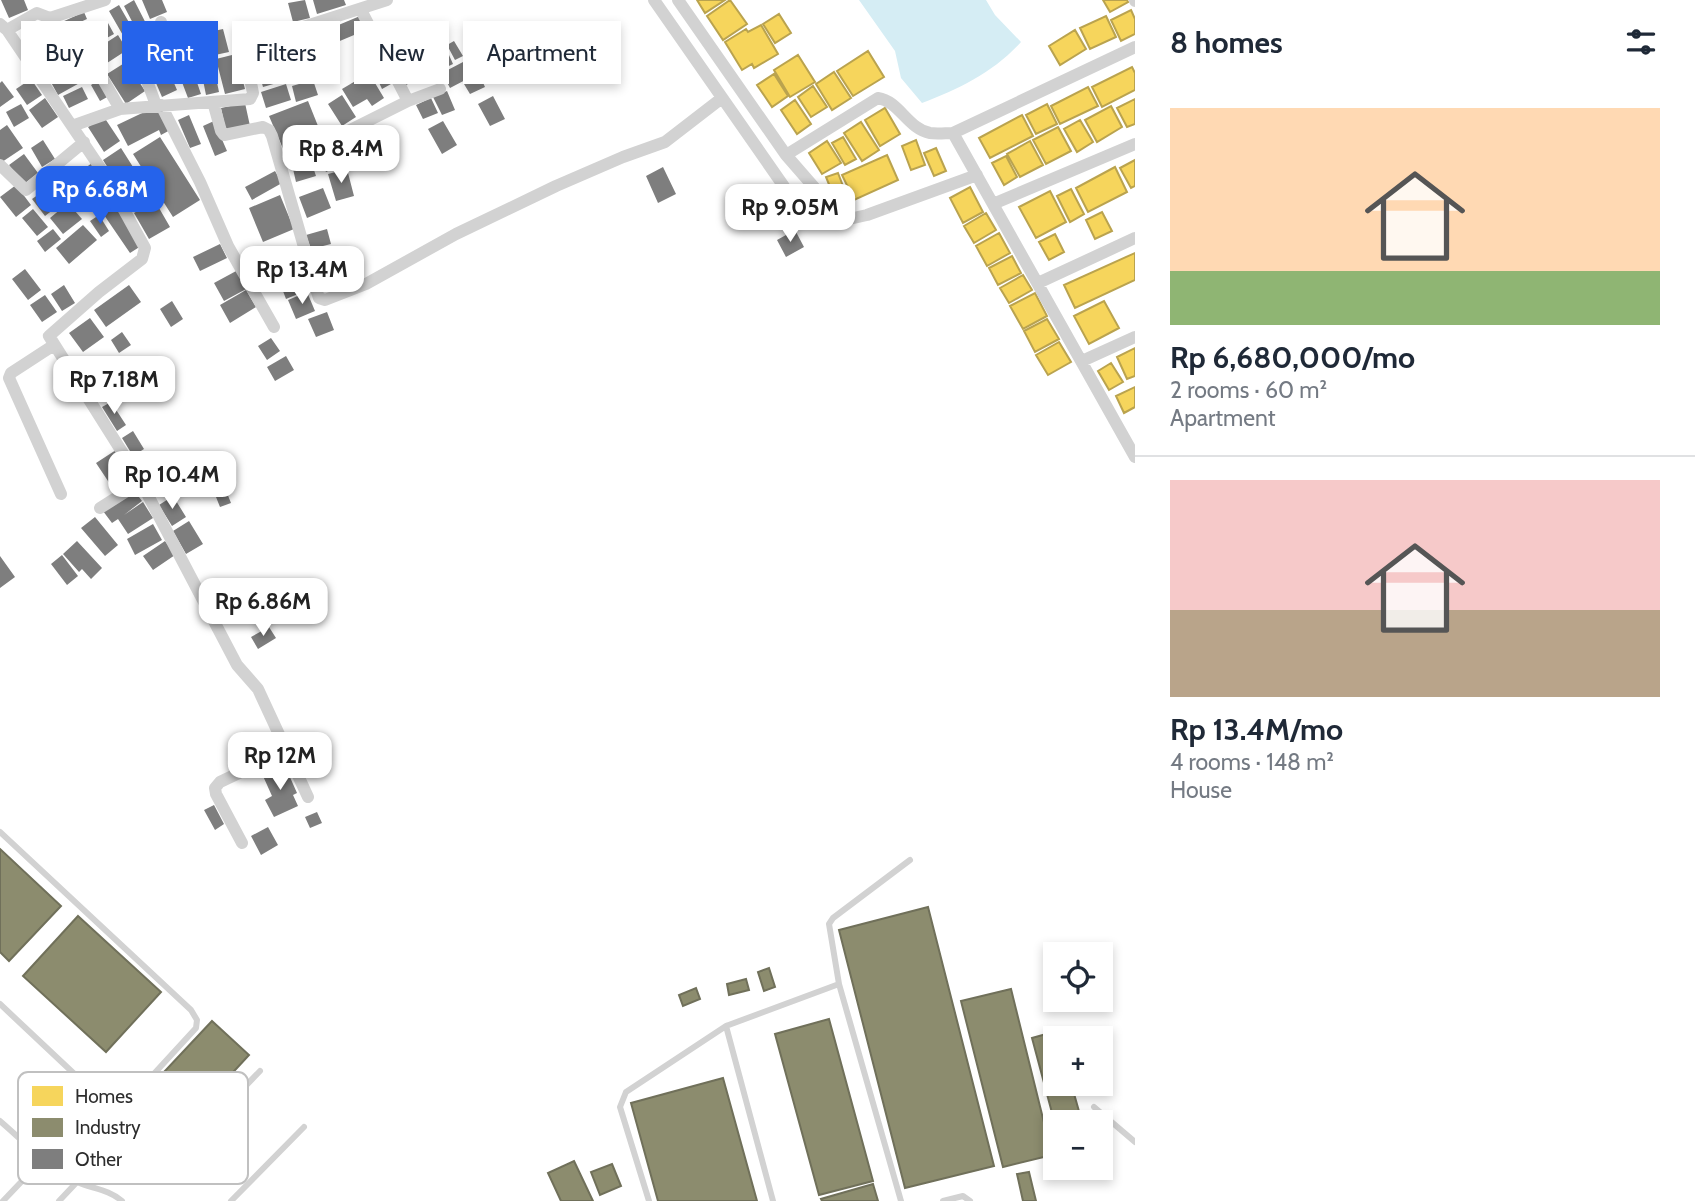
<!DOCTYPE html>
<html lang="en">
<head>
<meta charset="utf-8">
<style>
	:root { --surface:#fff; --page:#f6f6f7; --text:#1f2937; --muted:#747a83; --line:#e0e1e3; --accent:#2563eb }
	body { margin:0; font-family:Cabin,sans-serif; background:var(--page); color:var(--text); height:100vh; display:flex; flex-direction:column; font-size:26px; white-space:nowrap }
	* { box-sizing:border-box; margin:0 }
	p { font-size:23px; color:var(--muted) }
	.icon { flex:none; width:38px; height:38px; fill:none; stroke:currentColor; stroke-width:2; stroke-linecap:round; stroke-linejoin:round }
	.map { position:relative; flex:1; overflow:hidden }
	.drawer { display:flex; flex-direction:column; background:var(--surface); width:560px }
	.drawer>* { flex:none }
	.banner { position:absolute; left:21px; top:21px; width:665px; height:63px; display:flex; gap:14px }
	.controls { position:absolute; left:1043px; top:942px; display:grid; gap:14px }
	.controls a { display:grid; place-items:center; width:70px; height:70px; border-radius:0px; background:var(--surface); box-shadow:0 4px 10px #0003; font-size:35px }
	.price { position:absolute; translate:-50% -60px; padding:0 16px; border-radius:14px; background:#fff; color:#222; font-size:23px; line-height:46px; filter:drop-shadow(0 2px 4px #0008) }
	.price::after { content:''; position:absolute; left:50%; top:42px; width:21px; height:16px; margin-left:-10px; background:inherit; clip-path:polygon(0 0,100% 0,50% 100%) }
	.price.current { background:var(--accent); color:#fff }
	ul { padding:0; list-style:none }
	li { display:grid; align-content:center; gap:14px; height:371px; padding:0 35px }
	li+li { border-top:2px solid var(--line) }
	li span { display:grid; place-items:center; height:217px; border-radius:0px; color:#555 }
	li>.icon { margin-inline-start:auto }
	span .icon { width:126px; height:126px; fill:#fffc; stroke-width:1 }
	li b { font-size:30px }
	h2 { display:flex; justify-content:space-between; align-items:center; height:84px; padding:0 35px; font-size:30px }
	.pill { padding:0 24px; border-radius:0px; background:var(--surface); box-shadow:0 4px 10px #0003; font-size:24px; line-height:63px }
	.pill.current { background:var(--accent); color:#fff }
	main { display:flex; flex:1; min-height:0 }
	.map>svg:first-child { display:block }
	.water { fill:#d5edf4 }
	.homes { fill:#f6d55c; stroke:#baa34e; stroke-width:2 }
	.industry { fill:#8c8c6e; stroke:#70705a; stroke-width:2 }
	.building { fill:#7e7e7e }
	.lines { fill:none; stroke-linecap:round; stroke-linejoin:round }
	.lane { stroke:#d2d2d2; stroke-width:6 }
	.street { stroke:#d2d2d2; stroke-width:12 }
	.key { fill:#fff; stroke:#c0c0c0; stroke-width:2 }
	.key-label { font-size:19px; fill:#2d2d2d }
</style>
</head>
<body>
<main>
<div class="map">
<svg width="1135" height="1201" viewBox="0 0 1135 1201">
	<rect width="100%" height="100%" fill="#fff"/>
	<!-- water -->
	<path class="water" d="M859,0H986L995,15L1021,42C994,72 959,89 922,103L901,78L895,51Z"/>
	<!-- homes -->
	<path class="homes" d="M697,0H725L705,13Z
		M730,0L747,24L723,40L707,16Z
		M1103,0H1127L1128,2L1110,12Z
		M1131,10L1135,19V34L1121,41L1111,20Z
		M779,14L791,33L775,43L763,24Z
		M1106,16L1116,37L1090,49L1080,28Z
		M761,25L778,54L754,68L752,64L742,70L725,42L746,29L748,32Z
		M1075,30L1086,49L1060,65L1049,46Z
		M868,51L884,77L853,96L837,71Z
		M798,55L815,82L790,97L774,70Z
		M1132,67L1135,73V90L1102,107L1092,87Z
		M834,72L851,98L832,110L816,84Z
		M774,74L788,96L772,107L757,85Z
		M813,86L827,107L811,117L798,97Z
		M1088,87L1098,106L1060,124L1051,106Z
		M1135,99V124L1127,127L1117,108Z
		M795,100L811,124L797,134L781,110Z
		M1047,104L1057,124L1036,134L1026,115Z
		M1111,106L1122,127L1097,142L1085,120Z
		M885,108L900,134L880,146L865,120Z
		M1022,115L1033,136L990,158L979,138Z
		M1080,120L1093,142L1077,152L1064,129Z
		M861,122L879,150L862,161L844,133Z
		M1058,127L1071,151L1046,164L1033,140Z
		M843,137L856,159L845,165L832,143Z
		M916,140L925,165L911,170L902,146Z
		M827,141L841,163L822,174L809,153Z
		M1030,141L1043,165L1020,177L1007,154Z
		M936,148L946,171L934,176L924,153Z
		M887,155L898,180L854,200L842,175Z
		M1006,156L1017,177L1004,185L992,163Z
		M1135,160V186L1131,188L1120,168Z
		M1115,167L1127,192L1088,212L1076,188Z
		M838,173L848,199L837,204L826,177Z
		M970,187L983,212L963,223L950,198Z
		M1071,189L1084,214L1070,222L1057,196Z
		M1050,191L1066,222L1036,238L1019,207Z
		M1102,212L1112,231L1095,239L1086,220Z
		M986,213L996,230L974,243L964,226Z
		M999,233L1010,253L987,266L976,246Z
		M1055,234L1064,252L1049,260L1039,242Z
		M1135,253V280L1075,308L1064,285Z
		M1012,256L1021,273L998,285L989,268Z
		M1023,275L1032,290L1009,303L1000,288Z
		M1035,293L1047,316L1023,329L1010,306Z
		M1104,301L1119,328L1089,344L1074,316Z
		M1047,319L1059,339L1035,352L1024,331Z
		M1059,342L1071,362L1048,375L1036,355Z
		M1135,348V376L1127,379L1117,357Z
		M1111,363L1123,382L1109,390L1098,371Z
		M1135,387V407L1124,413L1116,396Z"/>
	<!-- industry -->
	<path class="industry" d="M0,849L61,906L9,961L0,952Z
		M928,907L994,1166L905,1188L839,930Z
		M78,916L161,992L106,1052L23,976Z
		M769,968L775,987L764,991L758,972Z
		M746,979L749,990L729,995L727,984Z
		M696,988L700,999L683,1006L679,995Z
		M1011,989L1052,1155L1003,1167L961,1001Z
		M829,1019L873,1181L819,1195L775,1034Z
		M212,1021L249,1055L186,1123L149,1088Z
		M1057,1031L1059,1038H1055V1083H1071L1082,1122H1055V1124L1032,1038Z
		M723,1078L757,1201H658L631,1103Z
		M574,1161L593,1201H561L548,1173Z
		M612,1164L621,1186L600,1195L591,1172Z
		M1029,1172L1036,1201H1023L1017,1174Z
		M873,1184L878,1201H822L821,1199Z"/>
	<!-- building -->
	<path class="building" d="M1,0H24L28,10L9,18Z
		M134,0L158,47L148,52L124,6Z
		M142,0H162L167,12L150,19Z
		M305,0L310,18L293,22L288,3Z
		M313,0H344L346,5L317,14Z
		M119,5L146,52L136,58L109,11Z
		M84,12L87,19L65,29L62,22Z
		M360,16L366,30L335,43L329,29Z
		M108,23L114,34L87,49L81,39Z
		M325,24L332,43L324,46L317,27Z
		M180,25L188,49L172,55L163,31Z
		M313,28L320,48L309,52L301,32Z
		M223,29L229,52L201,58L196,35Z
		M429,31L437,46L418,56L410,41Z
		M296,32L303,54L287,58L280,37Z
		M118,35L127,50L104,65L95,50Z
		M56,40L64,54L44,65L37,50Z
		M454,41L463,56L455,60L447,45Z
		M409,43L414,54L397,62L392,51Z
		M445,46L453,64L430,75L422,57Z
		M274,50L284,81L263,87L254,56Z
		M236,54L245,89L225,94L216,59Z
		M303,56L309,72L289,80L283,63Z
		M418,57L426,75L404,86L400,77L406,74L401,64Z
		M74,60L85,80L58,95L47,75Z
		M126,62L145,91L126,104L107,74Z
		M165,62L177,90L162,97L150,69Z
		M463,62L471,77L450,88L442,73Z
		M213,63L219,92L206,95L200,65Z
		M191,65L201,94L188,98L177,69Z
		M382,65L391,84L382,89L373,70Z
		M369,73L384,98L372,106L367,99L353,107L342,89Z
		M480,76L485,87L470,94L464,84Z
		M31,79L42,95L27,105L16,89Z
		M100,79L109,96L100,101L91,85Z
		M313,80L318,95L296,102L292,86Z
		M2,81L14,97L0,107V83Z
		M286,84L291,100L266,108L261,92Z
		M82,87L88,99L69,108L63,96Z
		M447,91L455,110L442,115L433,97Z
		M342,95L356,117L342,126L328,104Z
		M493,96L505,119L490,126L478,104Z
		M45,98L58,117L42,128L29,110Z
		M431,98L438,113L423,119L416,105Z
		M308,101L322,136L284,151L269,116Z
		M245,103L250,126L226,131L221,108Z
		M21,104L29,118L14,127L6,112Z
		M159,105L172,129L161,135L159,130L128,146L117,125Z
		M189,115L201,144L190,148L178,120Z
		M104,117L120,141L104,152L88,127Z
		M214,121L227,151L215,156L203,126Z
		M443,121L457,145L442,154L428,129Z
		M7,125L23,148L2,162L0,159V130Z
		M160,137L200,200L173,217L133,154Z
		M43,140L55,159L42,167L31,148Z
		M333,140L343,164L326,172L316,148Z
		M309,143L316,158L293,167L287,152Z
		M121,148L133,167L115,179L103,160Z
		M24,154L38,173L24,184L9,165Z
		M92,163L103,179L88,190L77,174Z
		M312,164L316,176L296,182L293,169Z
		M663,167L676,194L658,203L646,176Z
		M347,169L354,196L336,201L328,174Z
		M66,170L79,188L68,197L54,179Z
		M275,171L282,183L252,200L245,187Z
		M132,172L145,193L130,202L117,181Z
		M51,178L67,198L56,206L41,186Z
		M16,185L31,205L16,217L0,197Z
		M323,188L331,208L307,218L299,197Z
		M42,192L54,209L45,216L32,199Z
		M280,195L294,229L263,242L249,208Z
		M155,201L170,227L149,239L134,213Z
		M68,203L82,219L63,234L50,218Z
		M114,205L141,246L130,253L102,212Z
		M33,209L48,227L37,236L22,218Z
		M99,215L109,231L101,237L90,221Z
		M83,225L97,240L69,264L56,248Z
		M53,229L61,239L45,252L37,241Z
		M327,229L331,244L311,249L306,235Z
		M795,230L804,247L786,257L777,240Z
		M220,244L227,258L200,271L193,257Z
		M293,249L299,266L276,274L270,258Z
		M25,269L41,290L28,300L12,279Z
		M303,269L310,289L286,299L278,278Z
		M238,270L248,288L224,301L214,283Z
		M64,285L75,303L62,311L51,294Z
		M129,285L141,302L106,327L94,310Z
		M246,290L256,307L230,323L220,305Z
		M307,292L315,311L296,319L288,300Z
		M45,295L57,312L42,322L30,305Z
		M172,301L183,319L171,327L160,309Z
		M327,312L334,330L316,337L308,319Z
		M90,318L104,337L83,352L69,333Z
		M122,332L131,345L119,353L111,340Z
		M271,338L280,351L267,360L258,346Z
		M286,356L294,370L275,381L267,367Z
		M111,402L126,425L117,431L102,407Z
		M133,431L144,449L133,456L122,438Z
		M116,450L136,480L116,493L96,463Z
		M208,476L216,487L207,493L199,482Z
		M133,489L142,501L124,515L143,502L153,518L128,534L118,519L112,523L103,511Z
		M227,493L231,503L220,507L216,497Z
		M173,496L186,517L172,526L159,505Z
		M95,517L118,545L105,556L81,528Z
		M189,521L203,544L186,554L173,531Z
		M153,524L162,540L135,555L127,539Z
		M77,541L102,568L91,579L82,569L79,572L63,554Z
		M165,541L175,555L153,570L143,556Z
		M62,555L78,576L67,585L51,564Z
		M0,556L15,577L0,588Z
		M269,627L276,638L258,649L251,637Z
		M285,766L297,793L293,795L298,806L274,817L265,800L272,796L263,776Z
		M214,805L224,824L215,830L204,810Z
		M317,812L322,823L310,828L305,817Z
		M268,827L278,845L261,855L251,836Z"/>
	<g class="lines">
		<!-- lane -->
		<path class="lane" d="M0,832L191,1010L197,1020L196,1028L117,1114
			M839,984L829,924L833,918L910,860
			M0,1004L117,1114L128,1128L168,1162L174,1160L260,1071
			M726,1026L839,984L901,1201
			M1094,1107L1135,1142
			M0,1121C20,1138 54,1172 77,1182C93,1189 108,1189 122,1201
			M3,1201L100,1099
			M59,1201L128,1128
			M231,1201L304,1127
			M649,1201L620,1107L626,1092L726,1026L773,1201
			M943,1201L963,1196L970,1201"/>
		<!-- street -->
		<path class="street" d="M654,0L808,221
			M678,0L786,155L840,217L849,219L867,215L977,175
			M1135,0V1
			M361,10L408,101L440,89
			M50,18L105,0
			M0,24L7,30L103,172L145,248L142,259L99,292L49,336L141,482L237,665L258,689L308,797
			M7,30L37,13L50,18L66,46L97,69L120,109
			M213,102L221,131L224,135L263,127L269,130L272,136L317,292L319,298L325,300L366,284L456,234L556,186L623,157L665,142L722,98
			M156,105L143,70L158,47L161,22
			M161,105L200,182L228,246L274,327
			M72,126L120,109L250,99L253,93C248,66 239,52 269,38L387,0
			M953,133L1135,457
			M320,145L408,101
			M786,155L878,98C899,101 908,129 930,133C937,134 946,133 953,133L1135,47
			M0,165L26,190L84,142
			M993,204L1135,144
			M1038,283L1135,238
			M54,345L11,373L9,378L61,494
			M1082,361L1135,337
			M100,508L141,482
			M242,843L216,794L215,788L220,782L287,750"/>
	</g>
	<!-- legend -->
	<rect x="18" y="1072" width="230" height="112" rx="10" class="key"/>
	<rect x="32" y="1086" width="31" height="20" fill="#f6d55c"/>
	<rect x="32" y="1118" width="31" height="19" fill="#8c8c6e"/>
	<rect x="32" y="1149" width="31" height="20" fill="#7e7e7e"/>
	<g class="key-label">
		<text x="75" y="1103">Homes</text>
		<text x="75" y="1134">Industry</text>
		<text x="75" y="1166">Other</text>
	</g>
</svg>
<div class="controls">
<a><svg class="icon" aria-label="locate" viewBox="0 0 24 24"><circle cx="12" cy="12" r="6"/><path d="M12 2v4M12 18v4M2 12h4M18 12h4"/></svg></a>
<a>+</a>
<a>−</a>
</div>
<b class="price" style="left:341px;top:185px">Rp 8.4M</b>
<b class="price current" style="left:100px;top:226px">Rp 6.68M</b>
<b class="price" style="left:790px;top:244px">Rp 9.05M</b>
<b class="price" style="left:302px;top:306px">Rp 13.4M</b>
<b class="price" style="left:114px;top:416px">Rp 7.18M</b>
<b class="price" style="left:172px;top:511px">Rp 10.4M</b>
<b class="price" style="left:263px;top:638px">Rp 6.86M</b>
<b class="price" style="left:280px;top:792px">Rp 12M</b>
<div class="banner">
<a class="pill">Buy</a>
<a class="pill current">Rent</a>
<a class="pill">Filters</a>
<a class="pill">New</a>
<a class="pill">Apartment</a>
</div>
</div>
<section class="drawer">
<h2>8 homes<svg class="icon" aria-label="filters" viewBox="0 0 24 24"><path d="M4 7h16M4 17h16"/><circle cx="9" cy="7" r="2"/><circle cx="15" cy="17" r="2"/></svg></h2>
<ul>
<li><span style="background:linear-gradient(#ffd9b3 75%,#8fb573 0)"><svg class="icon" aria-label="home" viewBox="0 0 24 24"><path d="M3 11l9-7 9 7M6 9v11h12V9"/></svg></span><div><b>Rp 6,680,000/mo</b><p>2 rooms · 60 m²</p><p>Apartment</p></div></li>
<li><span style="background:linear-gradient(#f6c9c9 60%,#b9a48a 0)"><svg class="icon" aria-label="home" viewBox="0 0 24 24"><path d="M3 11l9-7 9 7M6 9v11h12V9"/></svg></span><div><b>Rp 13.4M/mo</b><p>4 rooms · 148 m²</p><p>House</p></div></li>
</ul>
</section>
</main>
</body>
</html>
